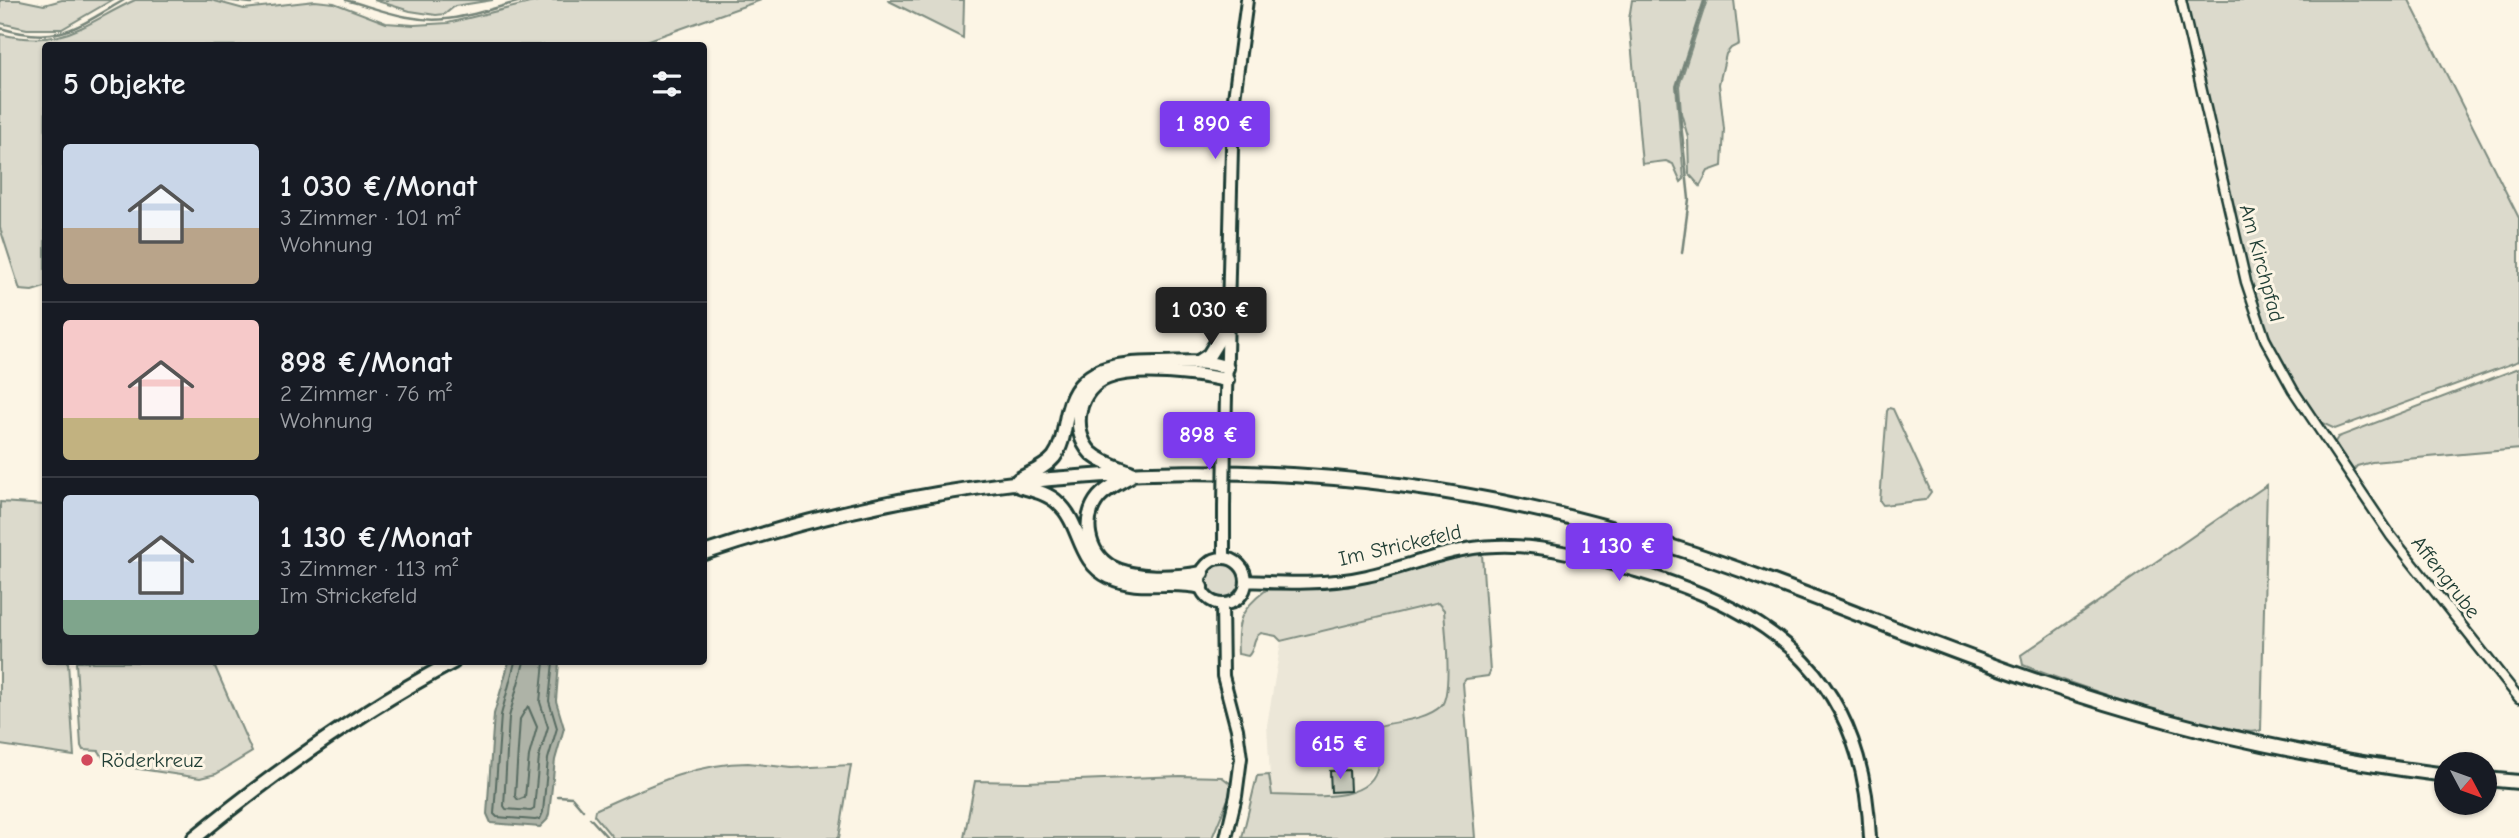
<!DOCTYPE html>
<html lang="de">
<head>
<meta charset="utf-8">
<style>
	:root { --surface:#171b24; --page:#20242c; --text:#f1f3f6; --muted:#9ea1a6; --line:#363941; --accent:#7c3aed }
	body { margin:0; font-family:"Comic Neue",sans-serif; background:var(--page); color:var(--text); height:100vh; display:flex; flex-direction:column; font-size:26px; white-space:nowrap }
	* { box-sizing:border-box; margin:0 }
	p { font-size:23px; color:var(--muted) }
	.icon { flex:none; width:38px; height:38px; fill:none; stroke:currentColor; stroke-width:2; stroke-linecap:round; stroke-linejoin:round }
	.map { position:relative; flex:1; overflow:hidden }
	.panel { position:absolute; left:42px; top:42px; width:665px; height:623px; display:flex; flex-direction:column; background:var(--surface); border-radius:7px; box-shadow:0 2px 5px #0004 }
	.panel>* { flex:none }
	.needle { width:46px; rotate:131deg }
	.buttons { position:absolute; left:2434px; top:752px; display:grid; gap:14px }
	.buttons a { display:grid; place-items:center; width:63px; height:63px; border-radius:50%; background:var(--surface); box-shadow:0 2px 5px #0004; font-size:35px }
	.price { position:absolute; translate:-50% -60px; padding:0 16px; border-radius:7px; background:var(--accent); color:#fff; font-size:23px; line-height:46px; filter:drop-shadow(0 2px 4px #0008) }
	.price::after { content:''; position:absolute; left:50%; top:42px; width:21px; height:16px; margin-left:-10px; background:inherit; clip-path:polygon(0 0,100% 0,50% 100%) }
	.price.current { background:#222; color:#fff }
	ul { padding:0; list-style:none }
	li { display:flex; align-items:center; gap:21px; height:175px; padding:0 21px }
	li+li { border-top:2px solid var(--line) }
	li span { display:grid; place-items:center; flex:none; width:196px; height:140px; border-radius:7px; color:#555 }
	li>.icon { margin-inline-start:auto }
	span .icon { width:84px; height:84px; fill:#fffc; stroke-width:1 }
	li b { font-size:30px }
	h2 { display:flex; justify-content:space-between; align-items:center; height:84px; padding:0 21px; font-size:30px }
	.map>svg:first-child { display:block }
	.built { fill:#ece7d8 }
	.green { fill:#dcdacc; stroke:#7e8c80; stroke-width:2 }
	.water { fill:#aeb3a7; stroke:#758479; stroke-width:2 }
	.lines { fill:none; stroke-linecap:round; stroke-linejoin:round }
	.shore { stroke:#586c62; stroke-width:2 }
	.stream { stroke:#758479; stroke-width:2.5 }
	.building { fill:#c5c7b9; stroke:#1f3d34; stroke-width:2 }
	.street-casing { stroke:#1f3d34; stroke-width:13 }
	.secondary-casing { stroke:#1f3d34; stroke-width:16 }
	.primary-casing { stroke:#1f3d34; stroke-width:18 }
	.street { stroke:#fcf5e5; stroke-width:8 }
	.secondary { stroke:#fcf5e5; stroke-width:10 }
	.primary { stroke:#fcf5e5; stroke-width:12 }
	.secondary-bridge-casing { stroke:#1f3d34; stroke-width:16; stroke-linecap:butt }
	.secondary-bridge { stroke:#fcf5e5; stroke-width:10 }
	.poi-dot { fill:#d1495b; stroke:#fcf5e5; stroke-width:2.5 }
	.labels { text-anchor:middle; stroke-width:6; stroke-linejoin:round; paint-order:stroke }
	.street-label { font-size:21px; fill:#1f3d34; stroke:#fcf5e5 }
	.poi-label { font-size:21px; fill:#1f3d34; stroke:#fcf5e5; text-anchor:start }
</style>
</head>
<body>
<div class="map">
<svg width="2519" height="838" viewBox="0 0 2519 838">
	<rect width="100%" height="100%" fill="#fcf5e5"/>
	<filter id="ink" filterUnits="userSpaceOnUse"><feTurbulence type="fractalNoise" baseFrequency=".0143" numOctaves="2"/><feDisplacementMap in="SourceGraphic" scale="14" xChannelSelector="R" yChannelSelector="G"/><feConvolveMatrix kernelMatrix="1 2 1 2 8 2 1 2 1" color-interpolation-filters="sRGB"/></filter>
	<g filter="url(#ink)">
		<!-- built -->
		<path class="built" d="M1438,603L1444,609L1447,693L1440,707L1427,714L1379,726L1374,731L1378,766L1365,784L1353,793L1342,797L1271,795L1267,725L1281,642Z"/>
		<!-- green -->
		<path class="green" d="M0,0H20L44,5L62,0H112L62,29H27L0,23Z
			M135,0H211L244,9L315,1L334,3L386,23L414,25L448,23L542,0H761L635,45L46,46L45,287L32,291L20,290L0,228V34C64,49 81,25 135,0Z
			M374,0H493L455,6L445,14L436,15L410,11Z
			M887,0H964L963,38Z
			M1632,0H1704L1676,86L1684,179L1681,182L1673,164L1666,161L1642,164L1629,19Z
			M1707,0H1734L1739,44L1731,48L1726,54L1719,84L1724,129L1722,166L1708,171L1700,186L1689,174L1688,137L1681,113L1679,86Z
			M2185,0H2409L2519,218V361L2335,429L2320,422L2282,363L2262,320L2243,253Z
			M2519,368V449L2372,462L2357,466L2352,472L2335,442L2338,437Z
			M1889,408L1893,409L1931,492L1925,500L1883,505L1880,501L1887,411Z
			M2267,485L2261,730C2237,742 2056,679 2023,665L2021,655Z
			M0,502L45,505L46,662H68L74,756L0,745Z
			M1482,554L1490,672L1488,676L1466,679L1463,683L1475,838H1242L1257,776L1269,775L1272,795C1300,795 1374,807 1378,763C1378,753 1375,741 1374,730L1379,726C1397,721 1426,720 1441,706C1453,694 1445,629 1444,610L1438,603L1281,641L1276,636L1261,633C1251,639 1256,649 1248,656L1238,654C1236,621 1240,610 1266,590L1348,587L1444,560Z
			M1206 581a17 17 0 1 1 34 0a17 17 0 1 1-34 0Z
			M76,662H213L252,752L216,774L200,778L107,764L99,751L83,750L81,746Z
			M748,763L792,768L851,765L839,838H613L594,815L595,810C644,788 693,763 748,763Z
			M1180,776L1222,777L1231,784L1229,797L1212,838H964L975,781L1027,782Z"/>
		<!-- water -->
		<path class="water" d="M509,662H559L556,701L564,728L555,760L549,814L547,820L540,827L491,823L487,814L494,714Z"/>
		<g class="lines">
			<!-- shore -->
			<path class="shore" d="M515,662L501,715L494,814L497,817L535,820L540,819L543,812L548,759L557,728L549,701L553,662
				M524,662L509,717L504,806L506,809L531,811L534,809L539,757L548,727L540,702L544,662
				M528,706L537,727L529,756L525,797L518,800L515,796L520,719Z"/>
			<!-- stream -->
			<path class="stream" d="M225,0L251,3L268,0
				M346,0C379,9 411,23 446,19C471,17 500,6 525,0
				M0,28C58,45 76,28 124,0
				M1682,253L1689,199L1677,86L1705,0
				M558,796L572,797L583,810
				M590,818L608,838"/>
		</g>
		<!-- building -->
		<path class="building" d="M1349,770L1350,791L1331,792L1330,771Z"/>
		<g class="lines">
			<!-- street casing -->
			<g class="street-casing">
				<path id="street" d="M2181,0L2246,282L2265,339L2293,390L2391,536L2519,698"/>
			</g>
			<!-- secondary casing -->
			<g class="secondary-casing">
				<path id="secondary" d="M1225,438L1233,106L1247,0
					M1224,558V507
					M1200 581a23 23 0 1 1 46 0a23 23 0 1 1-46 0Z
					M1246,581C1286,583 1328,585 1367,576C1411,566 1450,547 1496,546C1543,544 1591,558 1636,571C1779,613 1864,681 1870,838
					M1222,604L1223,676L1237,729L1241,758L1236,796L1226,838"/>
			</g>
			<!-- primary casing -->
			<g class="primary-casing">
				<path id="primary" d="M1197,363L1209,355L1227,326
					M1130,472C1117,467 1102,463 1091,453C1069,429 1078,388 1108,377C1137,366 1197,374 1227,380
					M1130,476C1120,482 1107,488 1099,497C1081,518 1087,553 1111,567C1135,580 1176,578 1202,573
					M1018,480C1030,473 1045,468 1054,457C1064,443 1064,426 1068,411C1079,366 1118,363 1158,363C1181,363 1205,359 1227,368
					M1019,486C1032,490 1048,493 1058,503C1082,524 1077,562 1110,577C1138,591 1171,579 1201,587
					M704,553C1013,448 1359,445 1670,546C1796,586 1917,641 2043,683C2174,728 2309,758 2446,775
					M2485,779L2519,782
					M194,838C275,772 360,711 453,662"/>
			</g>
			<!-- street -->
			<use href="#street" class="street"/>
			<!-- secondary -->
			<use href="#secondary" class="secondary"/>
			<!-- primary -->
			<use href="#primary" class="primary"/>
			<!-- secondary-bridge casing -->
			<g class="secondary-bridge-casing">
				<path id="secondary-bridge" d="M1224,507L1225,438"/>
			</g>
			<!-- secondary-bridge -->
			<use href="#secondary-bridge" class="secondary-bridge"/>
		</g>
	</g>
	<!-- markers -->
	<circle class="poi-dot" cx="87" cy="760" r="7"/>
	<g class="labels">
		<!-- street labels -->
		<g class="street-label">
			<text transform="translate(2262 263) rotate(75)" y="7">Am Kirchpfad</text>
			<text transform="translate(1400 545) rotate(-13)" y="7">Im Strickefeld</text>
			<text transform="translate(2446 577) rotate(52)" y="7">Affengrube</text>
		</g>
		<!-- poi labels -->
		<g class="poi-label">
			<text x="101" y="767">Röderkreuz</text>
		</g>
	</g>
</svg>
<div class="buttons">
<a><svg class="needle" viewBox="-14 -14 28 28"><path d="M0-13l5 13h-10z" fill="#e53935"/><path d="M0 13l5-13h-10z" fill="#9ea1a6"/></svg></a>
</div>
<b class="price" style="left:1215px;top:161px">1 890 €</b>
<b class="price current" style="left:1211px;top:347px">1 030 €</b>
<b class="price" style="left:1209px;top:472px">898 €</b>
<b class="price" style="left:1619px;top:583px">1 130 €</b>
<b class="price" style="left:1340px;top:781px">615 €</b>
<section class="panel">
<h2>5 Objekte<svg class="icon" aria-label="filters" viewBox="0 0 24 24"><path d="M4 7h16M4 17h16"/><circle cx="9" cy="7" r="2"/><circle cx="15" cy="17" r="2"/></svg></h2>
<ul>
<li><span style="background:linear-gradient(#c9d6e8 60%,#b9a48a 0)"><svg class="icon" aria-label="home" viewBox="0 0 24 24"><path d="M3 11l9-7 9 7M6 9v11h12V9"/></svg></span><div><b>1 030 €/Monat</b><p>3 Zimmer · 101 m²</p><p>Wohnung</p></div></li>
<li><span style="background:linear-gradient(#f6c9c9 70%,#c2b280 0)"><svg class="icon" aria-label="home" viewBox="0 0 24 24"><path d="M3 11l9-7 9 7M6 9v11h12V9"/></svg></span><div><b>898 €/Monat</b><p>2 Zimmer · 76 m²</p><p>Wohnung</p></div></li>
<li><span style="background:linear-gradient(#c9d6e8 75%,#7fa58c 0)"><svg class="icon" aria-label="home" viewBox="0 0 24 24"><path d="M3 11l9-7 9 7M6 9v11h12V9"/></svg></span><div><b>1 130 €/Monat</b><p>3 Zimmer · 113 m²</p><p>Im Strickefeld</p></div></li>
</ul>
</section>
</div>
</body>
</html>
